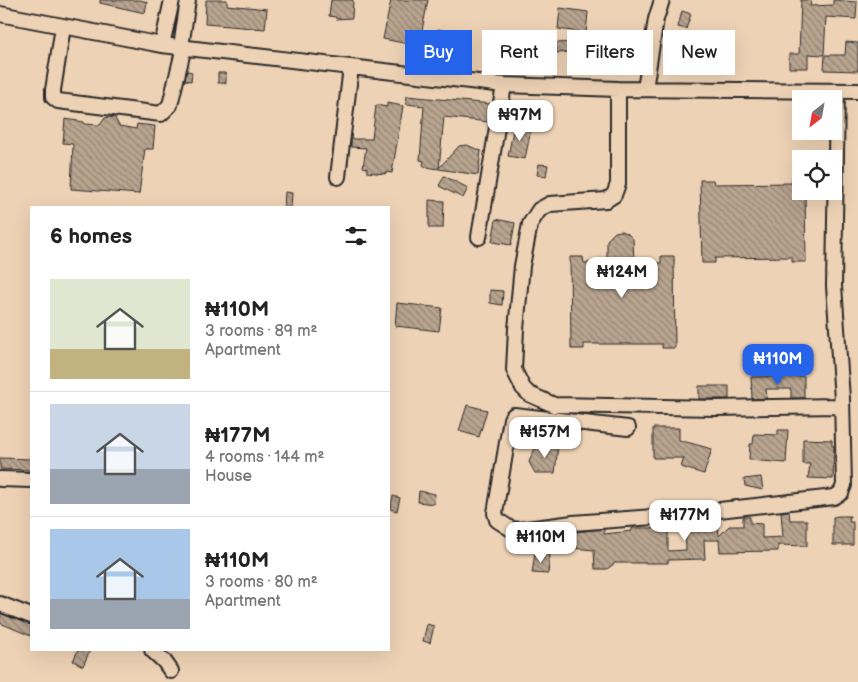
<!DOCTYPE html>
<html lang="en">
<head>
<meta charset="utf-8">
<style>
	:root { --surface:#fff; --page:#f6f6f6; --text:#222; --muted:#767676; --line:#e0e0e0; --accent:#2563eb }
	body { margin:0; font-family:"Balsamiq Sans",sans-serif; background:var(--page); color:var(--text); height:100vh; display:flex; flex-direction:column; font-size:19px; white-space:nowrap }
	* { box-sizing:border-box; margin:0 }
	p { font-size:16px; color:var(--muted) }
	.icon { flex:none; width:28px; height:28px; fill:none; stroke:currentColor; stroke-width:2; stroke-linecap:round; stroke-linejoin:round }
	.map { position:relative; flex:1; overflow:hidden }
	.details { position:absolute; left:30px; top:206px; width:360px; height:445px; display:flex; flex-direction:column; background:var(--surface); border-radius:0px; box-shadow:0 5px 20px #0002 }
	.details>* { flex:none }
	.guide { position:absolute; left:405px; top:30px; width:378px; height:45px; display:flex; gap:10px }
	.needle { width:32px; rotate:211deg }
	.fabs { position:absolute; left:792px; top:90px; display:grid; gap:10px }
	.fabs a { display:grid; place-items:center; width:50px; height:50px; border-radius:0px; background:var(--surface); box-shadow:0 5px 20px #0002; font-size:25px }
	.price { position:absolute; translate:-50% -42px; padding:0 11px; border-radius:10px; background:#fff; color:#222; font-size:16px; line-height:32px; filter:drop-shadow(0 1px 2px #0008) }
	.price::after { content:''; position:absolute; left:50%; top:30px; width:15px; height:11px; margin-left:-8px; background:inherit; clip-path:polygon(0 0,100% 0,50% 100%) }
	.price.current { background:var(--accent); color:#fff }
	ul { padding:0; list-style:none }
	li { display:flex; align-items:center; gap:15px; height:125px; padding:0 20px }
	li+li { border-top:1px solid var(--line) }
	li span { display:grid; place-items:center; flex:none; width:140px; height:100px; border-radius:0px; color:#555 }
	li>.icon { margin-inline-start:auto }
	span .icon { width:60px; height:60px; fill:#fffc; stroke-width:1 }
	li b { font-size:21px }
	h2 { display:flex; justify-content:space-between; align-items:center; height:60px; padding:0 20px; font-size:21px }
	.chip { padding:0 18px; border-radius:0px; background:var(--surface); box-shadow:0 5px 20px #0002; font-size:18px; line-height:45px }
	.chip.current { background:var(--accent); color:#fff }
	.map>svg:first-child { display:block }
	.building { fill:url(#building-back-hatch); stroke:#2b2b2b }
	.lines { fill:none; stroke-linecap:round; stroke-linejoin:round }
	.minor-casing { stroke:#2b2b2b; stroke-width:18 }
	.minor { stroke:#eed2b5; stroke-width:14 }
</style>
</head>
<body>
<div class="map">
<svg width="858" height="682" viewBox="0 0 858 682">
	<defs>
		<pattern id="building-back-hatch" width="6" height="6" patternUnits="userSpaceOnUse" patternTransform="scale(1.25)"><rect width="6" height="6" fill="#b8a48f"/><path d="M-1 5l2 2M0 0l6 6M5-1l2 2" fill="none" stroke="#968675"/></pattern>
	</defs>
	<rect width="100%" height="100%" fill="#eed2b5"/>
	<filter id="ink" filterUnits="userSpaceOnUse"><feTurbulence type="fractalNoise" baseFrequency=".02" numOctaves="2"/><feDisplacementMap in="SourceGraphic" scale="10" xChannelSelector="R" yChannelSelector="G"/><feConvolveMatrix kernelMatrix="1 2 1 2 8 2 1 2 1" color-interpolation-filters="sRGB"/></filter>
	<g filter="url(#ink)">
		<!-- building -->
		<path class="building" d="M100,0H140L147,2L145,13L100,3Z
			M206,0H227V5L267,9L265,29L205,24Z
			M331,0H353L352,18L336,19V17L329,16Z
			M391,0H428L419,46L383,39Z
			M801,0H811L810,6L833,5V0L857,2L856,19L826,17L824,55L808,54V68H789V54H799Z
			M560,8L588,12L586,33L558,29Z
			M682,11L691,14L686,29L678,27Z
			M438,29L463,36L456,60L432,53Z
			M687,32L697,34L694,47L684,45Z
			M574,42L575,52L557,53L556,43Z
			M846,42L858,43V71L824,70L825,55H845Z
			M514,50H536V58L523,57L522,73L498,71L499,60H514Z
			M187,71L192,72L191,81L185,80Z
			M218,73H226V83H218Z
			M407,96L492,104L489,122L444,117L439,168L459,146L467,145L481,151L478,175L426,167L423,165L424,161L420,160L424,106L406,104Z
			M387,103L403,106L392,173L386,172L385,174L367,172V168L363,167L366,148L351,147V139H372L376,105L387,107Z
			M110,117L115,118L119,126L136,129L137,124L155,126L153,149H145L139,194L71,189L73,144L63,143L65,119L84,122V124L100,125L105,118Z
			M514,126L531,129L525,159L508,156Z
			M539,164L548,165L546,176L537,175Z
			M444,176L468,188L463,198L439,186Z
			M792,177H801V191H805L806,262H792V257L715,258V263H702L700,180H713L714,184L792,183Z
			M285,192L292,193L291,208H284Z
			M429,200L444,201L443,228H429Z
			M496,219L515,223L511,245L492,242Z
			M621,231L627,233L633,239L634,262L661,263V256H674L675,348H662V344H584V349H571L570,257H583L584,263L607,262V240L615,232Z
			M490,290L503,291L502,305L490,303Z
			M397,303L442,308L439,331L395,326Z
			M804,376V398H791V389H766L767,398L752,399L751,377Z
			M699,386H729V399H699Z
			M467,405L487,410L479,437L459,431Z
			M527,425L544,427L541,435L526,430Z
			M653,428H679V440L712,449L704,474L681,467L684,458H653Z
			M778,430H788L786,463L749,460L750,444H753L754,434L778,435Z
			M803,439L832,440V446H834L833,479L808,478L810,464H803Z
			M543,444L558,445L555,473H535L529,462L534,450Z
			M0,458L31,459V470L0,469Z
			M761,477L763,490L745,486L744,479Z
			M419,491L435,494L434,504L418,502Z
			M393,496L400,498L397,511L390,509Z
			M789,511L790,520H807V546L778,545V551L720,552L719,540H704L705,559L668,560V563H615L607,569H595L594,550L573,548L574,532L604,529V534L632,531V528H668V551L686,550L685,524L718,523L719,536L729,526H743V517H750V523L762,524V538L783,537L781,512Z
			M839,516H850L849,522H853V545H833V517Z
			M535,553L550,554L548,574L532,573Z
			M0,613L31,625V636L0,623Z
			M427,624L434,626L430,643L423,641Z
			M78,650H90L83,666L73,661Z"/>
		<g class="lines">
			<!-- minor casing -->
			<g class="minor-casing">
				<path id="minor" d="M0,14L162,45L504,85L618,89L858,91
					M63,27L53,90V97L58,101L161,114L170,105L184,47
					M162,45L172,0
					M181,47L188,0
					M618,89V184L614,195L606,200L550,204L539,210L530,224L522,266L516,329L514,370L523,388L529,394L554,405L716,408L839,406L842,399L834,286L837,92
					M645,89L656,19L662,0
					M338,177L351,67
					M479,237L504,85
					M628,428L514,415L511,419L495,513L497,520L511,529L519,530L573,523L667,516L834,497L841,493L844,485L842,399
					M0,479L31,480
					M0,604L31,616
					M152,650L164,661L171,671"/>
			</g>
			<!-- minor -->
			<use href="#minor" class="minor"/>
		</g>
	</g>
</svg>
<div class="fabs">
<a><svg class="needle" viewBox="-14 -14 28 28"><path d="M0-13l5 13h-10z" fill="#e53935"/><path d="M0 13l5-13h-10z" fill="#767676"/></svg></a>
<a><svg class="icon" aria-label="locate" viewBox="0 0 24 24"><circle cx="12" cy="12" r="6"/><path d="M12 2v4M12 18v4M2 12h4M18 12h4"/></svg></a>
</div>
<b class="price" style="left:520px;top:142px">₦97M</b>
<b class="price" style="left:622px;top:299px">₦124M</b>
<b class="price current" style="left:778px;top:386px">₦110M</b>
<b class="price" style="left:545px;top:459px">₦157M</b>
<b class="price" style="left:685px;top:542px">₦177M</b>
<b class="price" style="left:541px;top:564px">₦110M</b>
<div class="guide">
<a class="chip current">Buy</a>
<a class="chip">Rent</a>
<a class="chip">Filters</a>
<a class="chip">New</a>
</div>
<section class="details">
<h2>6 homes<svg class="icon" aria-label="filters" viewBox="0 0 24 24"><path d="M4 7h16M4 17h16"/><circle cx="9" cy="7" r="2"/><circle cx="15" cy="17" r="2"/></svg></h2>
<ul>
<li><span style="background:linear-gradient(#dfe7d0 70%,#c2b280 0)"><svg class="icon" aria-label="home" viewBox="0 0 24 24"><path d="M3 11l9-7 9 7M6 9v11h12V9"/></svg></span><div><b>₦110M</b><p>3 rooms · 89 m²</p><p>Apartment</p></div></li>
<li><span style="background:linear-gradient(#c9d6e8 65%,#9aa5b1 0)"><svg class="icon" aria-label="home" viewBox="0 0 24 24"><path d="M3 11l9-7 9 7M6 9v11h12V9"/></svg></span><div><b>₦177M</b><p>4 rooms · 144 m²</p><p>House</p></div></li>
<li><span style="background:linear-gradient(#a9c7e8 70%,#9aa5b1 0)"><svg class="icon" aria-label="home" viewBox="0 0 24 24"><path d="M3 11l9-7 9 7M6 9v11h12V9"/></svg></span><div><b>₦110M</b><p>3 rooms · 80 m²</p><p>Apartment</p></div></li>
</ul>
</section>
</div>
</body>
</html>
